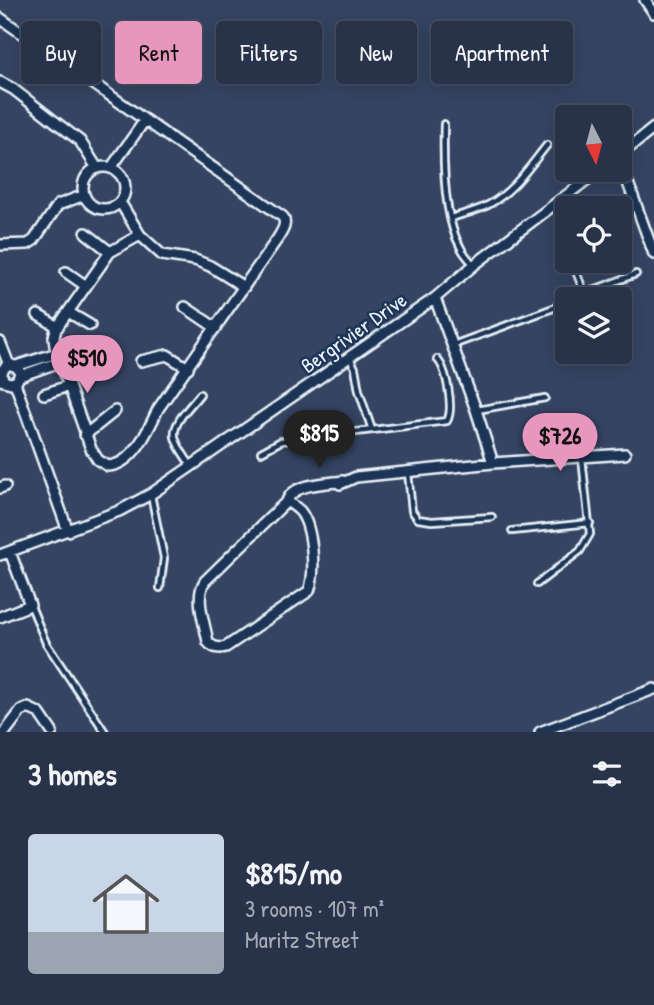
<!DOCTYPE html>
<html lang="en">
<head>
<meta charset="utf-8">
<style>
	:root { --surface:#28334a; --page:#303b51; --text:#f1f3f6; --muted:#a5aab5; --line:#444e62; --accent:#e797bd }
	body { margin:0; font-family:"Patrick Hand",sans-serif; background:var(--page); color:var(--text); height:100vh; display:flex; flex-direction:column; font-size:26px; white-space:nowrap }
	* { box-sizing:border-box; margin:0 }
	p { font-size:23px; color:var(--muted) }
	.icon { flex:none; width:38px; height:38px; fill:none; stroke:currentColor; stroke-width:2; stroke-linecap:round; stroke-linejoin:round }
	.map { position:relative; height:732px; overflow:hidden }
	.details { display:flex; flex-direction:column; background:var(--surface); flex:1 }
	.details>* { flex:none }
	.hud { position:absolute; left:21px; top:21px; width:612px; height:63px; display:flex; gap:14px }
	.needle { width:46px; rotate:174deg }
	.tools { position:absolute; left:555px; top:105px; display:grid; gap:14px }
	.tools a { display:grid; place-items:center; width:77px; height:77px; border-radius:7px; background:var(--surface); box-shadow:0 4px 18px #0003,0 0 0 2px var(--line); font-size:35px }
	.price { position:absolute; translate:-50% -60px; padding:0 16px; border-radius:24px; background:var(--accent); color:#111; font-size:23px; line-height:46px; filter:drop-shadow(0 2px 4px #0008) }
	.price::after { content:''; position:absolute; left:50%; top:42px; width:21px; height:16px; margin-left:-10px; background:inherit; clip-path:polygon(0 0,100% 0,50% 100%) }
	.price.selected { background:#222; color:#fff }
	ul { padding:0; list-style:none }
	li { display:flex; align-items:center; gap:21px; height:175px; padding:0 28px }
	li span { display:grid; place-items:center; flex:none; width:196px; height:140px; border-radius:7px; color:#555 }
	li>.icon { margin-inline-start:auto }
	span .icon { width:84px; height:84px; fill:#fffc; stroke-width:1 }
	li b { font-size:30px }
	h2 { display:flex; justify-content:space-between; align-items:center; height:84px; padding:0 28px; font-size:30px }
	.tag { padding:0 24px; border-radius:7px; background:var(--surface); box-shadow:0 4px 18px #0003,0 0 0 2px var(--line); font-size:24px; line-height:63px }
	.tag.selected { background:var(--accent); color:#111 }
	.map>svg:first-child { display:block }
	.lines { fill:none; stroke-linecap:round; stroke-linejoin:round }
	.lane-casing { stroke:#e8f1f8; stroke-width:10 }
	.street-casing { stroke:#e8f1f8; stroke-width:14 }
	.lane { stroke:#1d3557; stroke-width:4.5 }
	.street { stroke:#1d3557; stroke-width:9 }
	.labels { text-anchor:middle; stroke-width:5; stroke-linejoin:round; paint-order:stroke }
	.street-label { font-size:21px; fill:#e8f1f8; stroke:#1d3557 }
</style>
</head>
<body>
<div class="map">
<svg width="654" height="732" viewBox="0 0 654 732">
	<rect width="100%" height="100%" fill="#354462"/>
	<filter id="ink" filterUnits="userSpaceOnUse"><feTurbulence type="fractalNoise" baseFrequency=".0143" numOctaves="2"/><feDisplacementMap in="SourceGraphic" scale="14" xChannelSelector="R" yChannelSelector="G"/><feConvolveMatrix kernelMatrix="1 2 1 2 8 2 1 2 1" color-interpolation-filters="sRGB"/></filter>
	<g filter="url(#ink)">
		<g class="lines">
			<!-- lane casing -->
			<g class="lane-casing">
				<path id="lane" d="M444,124C443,158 443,216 460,246C463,253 469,259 473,264
					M451,218C463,214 477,211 488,205C513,192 530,166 547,145
					M561,230L567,247
					M572,261L582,287V297L578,299
					M583,294L636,274
					M453,345L567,303
					M350,358L355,368L359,391L372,430
					M477,410L545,398
					M261,452L281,441L447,421C454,409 447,369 437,359
					M192,467C187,459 177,447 175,437C172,422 192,405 200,394
					M408,473L412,511L418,519L432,521L492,517
					M151,495L164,558L160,588
					M512,531L590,523
					M537,584L580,551L590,534L582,458
					M31,606L46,643L105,732"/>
			</g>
			<!-- street casing -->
			<g class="street-casing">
				<path id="street" d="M645,0L654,13
					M0,18L283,217C287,225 282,231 278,238L158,409C149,429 133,465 108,466L98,460L91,449L55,346L54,337L56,329L110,252L140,235
					M0,82L13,89L80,141L97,168
					M620,155L654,128
					M620,161L654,254
					M83 188a21 21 0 1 1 42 0a21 21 0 1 1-42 0Z
					M111,168L145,120
					M120,202L140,235L162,255L195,260L210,266L244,287
					M86,233L110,252
					M0,245L28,244L34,240L58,205L84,195
					M66,272L86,286
					M185,307L216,328
					M68,312L90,325
					M38,315L58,327
					M0,342L9,365
					M141,361L167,355L188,368
					M16,366L57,353
					M20,376L60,362
					M0,380L11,383L17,381L20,373L18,368L10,364C3,367 0,372 3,379
					M15,383L68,531
					M44,394L68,386
					M85,435L115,411
					M493,463L625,454
					M340,484L356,477L493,463L476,410L435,298
					M0,488L5,486
					M287,501C291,504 296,507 300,511C313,527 316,573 309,591L226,647C219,649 213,648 208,642C205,624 194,597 205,581L287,501C293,483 326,484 343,481
					M0,555L119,511L151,494L435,298L474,265L600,170
					M0,617L30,605L10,552
					M5,732L21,711L28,708L39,713L52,732
					M540,732L654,689"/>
			</g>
			<!-- lane -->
			<use href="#lane" class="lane"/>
			<!-- street -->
			<use href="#street" class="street"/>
		</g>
	</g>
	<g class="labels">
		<!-- street labels -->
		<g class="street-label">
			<text transform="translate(354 333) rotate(-35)" y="7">Bergrivier Drive</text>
		</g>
	</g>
</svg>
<div class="tools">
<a><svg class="needle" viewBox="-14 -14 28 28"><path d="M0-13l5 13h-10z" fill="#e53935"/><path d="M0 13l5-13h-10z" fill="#a5aab5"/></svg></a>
<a><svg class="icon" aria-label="locate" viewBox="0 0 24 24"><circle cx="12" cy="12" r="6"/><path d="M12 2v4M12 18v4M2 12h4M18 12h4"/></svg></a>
<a><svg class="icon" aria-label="layers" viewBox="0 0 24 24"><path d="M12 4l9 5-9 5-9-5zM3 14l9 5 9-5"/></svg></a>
</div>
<b class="price" style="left:87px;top:395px">$510</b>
<b class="price selected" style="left:319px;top:470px">$815</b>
<b class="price" style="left:560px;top:473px">$726</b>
<div class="hud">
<a class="tag">Buy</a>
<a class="tag selected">Rent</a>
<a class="tag">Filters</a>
<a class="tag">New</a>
<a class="tag">Apartment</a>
</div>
</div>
<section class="details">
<h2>3 homes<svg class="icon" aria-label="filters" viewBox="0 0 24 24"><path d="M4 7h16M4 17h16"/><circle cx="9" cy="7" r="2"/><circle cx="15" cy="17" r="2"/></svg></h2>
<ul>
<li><span style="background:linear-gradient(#c9d6e8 70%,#9aa5b1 0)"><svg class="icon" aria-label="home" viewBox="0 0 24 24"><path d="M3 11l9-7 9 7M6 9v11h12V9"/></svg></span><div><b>$815/mo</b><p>3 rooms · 107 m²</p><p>Maritz Street</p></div></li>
</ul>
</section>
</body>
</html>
